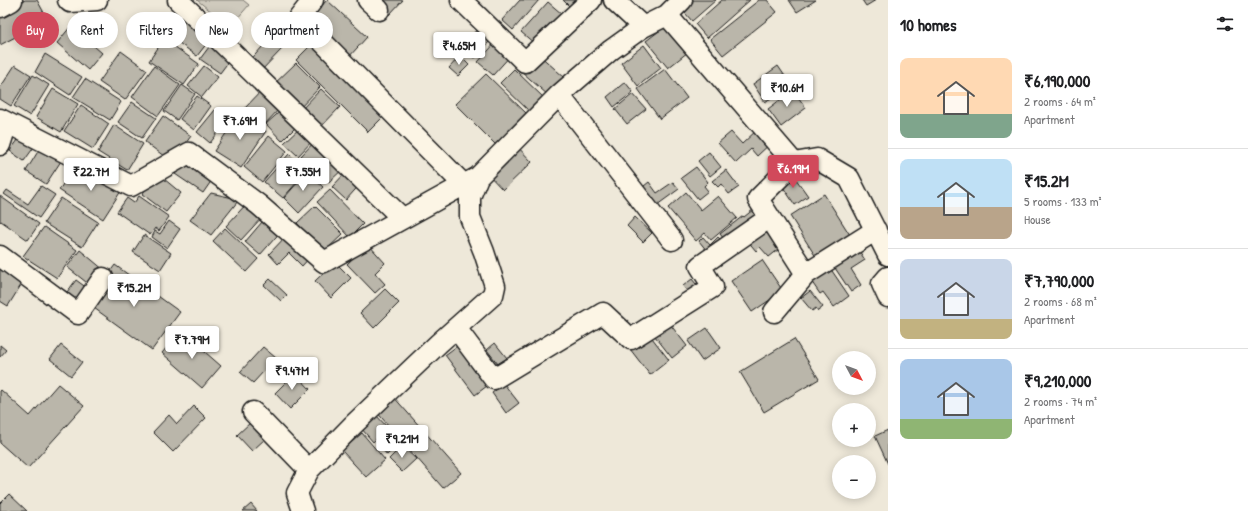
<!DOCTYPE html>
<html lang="en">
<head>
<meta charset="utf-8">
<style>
	:root { --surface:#fff; --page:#f2f2f2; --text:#202124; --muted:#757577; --line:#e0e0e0; --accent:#d1495b }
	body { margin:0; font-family:"Patrick Hand",sans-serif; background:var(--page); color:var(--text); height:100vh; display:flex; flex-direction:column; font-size:15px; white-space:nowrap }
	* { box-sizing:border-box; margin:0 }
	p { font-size:13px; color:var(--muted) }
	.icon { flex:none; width:22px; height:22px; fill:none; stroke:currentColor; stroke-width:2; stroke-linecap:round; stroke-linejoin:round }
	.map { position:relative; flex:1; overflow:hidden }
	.drawer { display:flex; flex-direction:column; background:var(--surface); width:360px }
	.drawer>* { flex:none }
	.guide { position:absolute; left:12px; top:12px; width:380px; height:36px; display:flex; gap:8px }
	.needle { width:26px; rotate:131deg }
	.fabs { position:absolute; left:832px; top:351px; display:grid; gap:8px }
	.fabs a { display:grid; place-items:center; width:44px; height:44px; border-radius:50%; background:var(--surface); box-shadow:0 2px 10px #0003; font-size:20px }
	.price { position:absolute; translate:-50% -34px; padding:0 9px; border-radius:4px; background:#fff; color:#222; font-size:13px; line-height:26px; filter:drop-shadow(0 1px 2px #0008) }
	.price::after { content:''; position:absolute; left:50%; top:24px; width:12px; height:9px; margin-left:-6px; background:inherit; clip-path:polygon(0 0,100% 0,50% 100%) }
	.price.on { background:var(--accent); color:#fff }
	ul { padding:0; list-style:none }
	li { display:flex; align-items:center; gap:12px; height:100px; padding:0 12px }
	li+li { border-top:1px solid var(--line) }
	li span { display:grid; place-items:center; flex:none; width:112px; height:80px; border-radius:8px; color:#555 }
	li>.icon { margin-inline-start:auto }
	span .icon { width:48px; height:48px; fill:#fffc; stroke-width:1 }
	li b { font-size:17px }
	h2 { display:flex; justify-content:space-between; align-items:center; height:48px; padding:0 12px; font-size:17px }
	.tag { padding:0 14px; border-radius:18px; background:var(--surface); box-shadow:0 2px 10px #0003; font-size:14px; line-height:36px }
	.tag.on { background:var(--accent); color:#fff }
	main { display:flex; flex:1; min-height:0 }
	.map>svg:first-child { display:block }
	.green { fill:#cfcabd; stroke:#76736c }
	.building { fill:#bab6aa; stroke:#1c1c1c }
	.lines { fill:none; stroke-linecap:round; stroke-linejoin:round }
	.minor-casing { stroke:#1c1c1c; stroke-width:23 }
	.tertiary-casing { stroke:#1c1c1c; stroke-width:25 }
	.minor { stroke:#fcf5e5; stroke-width:20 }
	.tertiary { stroke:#fcf5e5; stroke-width:22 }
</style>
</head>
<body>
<main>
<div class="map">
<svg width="888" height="511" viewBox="0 0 888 511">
	<rect width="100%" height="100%" fill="#eee8d9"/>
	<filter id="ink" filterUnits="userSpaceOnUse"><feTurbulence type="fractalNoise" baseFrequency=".025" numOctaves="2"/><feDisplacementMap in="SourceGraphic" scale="8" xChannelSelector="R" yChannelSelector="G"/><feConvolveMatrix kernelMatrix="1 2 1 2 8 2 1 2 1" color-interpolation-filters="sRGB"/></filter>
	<g filter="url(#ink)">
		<!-- green -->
		<path class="green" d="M197,0H243L249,5L230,27Z"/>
		<!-- building -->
		<path class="building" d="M25,0H37L48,20L0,45V13Z
			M327,0L367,37L348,58L307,22Z
			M372,0H403L389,15Z
			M520,0H539L513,30L502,20Z
			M563,0H587L575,12Z
			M683,0H716L692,21L678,5Z
			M722,0H750L707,38L695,24Z
			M759,0H767L777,12L723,55L710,39Z
			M789,0H816L797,12Z
			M862,0H876L866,6Z
			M548,2L562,14L535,44L521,32Z
			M181,17L211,38L197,56L168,35Z
			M482,24L495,35L475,58L462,46Z
			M667,25L688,52L668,68L646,41Z
			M71,26L102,53L88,70L57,43Z
			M270,38L282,49L259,73L248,63Z
			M164,39L199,64L184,85L149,61Z
			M316,40L388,112L368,132L296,60Z
			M497,41L512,54L493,75L478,62Z
			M212,43L232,57L220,73L200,59Z
			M644,45L661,68L638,86L621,63Z
			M121,51L147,70L125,100L99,82Z
			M537,53L565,78L549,96L521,71Z
			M45,54L82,77L70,95L35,72Z
			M460,56L469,65L458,76L449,68Z
			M296,63L320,87L296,112L271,87Z
			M15,65L31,75L11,106L0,99V88Z
			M154,66L180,85L158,116L132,97Z
			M204,66L218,77L202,97L188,86Z
			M778,66L791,85L765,102L753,84Z
			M514,69L545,99L531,113L500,83Z
			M665,69L687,98L660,119L638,89Z
			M486,74L527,114L496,145L455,104Z
			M33,75L49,85L30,116L14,106Z
			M85,79L121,102L110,120L73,97Z
			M625,82L633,92L614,107L607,97Z
			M182,85L195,94L177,120L164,111Z
			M53,89L78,104L61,132L36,117Z
			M263,89L282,106L263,126L245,108Z
			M321,89L340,107L318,130L299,112Z
			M793,90L806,108L781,127L768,109Z
			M633,94L646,109L627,124L615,109Z
			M197,96L211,106L194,130L180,119Z
			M132,102L156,118L142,138L118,122Z
			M81,105L109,124L93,149L64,131Z
			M284,108L299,124L282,141L266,124Z
			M215,110L228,120L210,143L197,132Z
			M240,113L266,131L241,168L214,151Z
			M163,116L191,136L172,162L145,142Z
			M114,125L143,144L127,170L98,152Z
			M302,126L315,138L298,156L284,143Z
			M759,128L772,142L757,156L751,149L736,163L718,143L731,132L742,144Z
			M23,133L37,143L24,161L10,151Z
			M269,136L287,151L262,182L244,167Z
			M317,139L332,153L315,170L301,156Z
			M515,144L532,162L503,190L486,172Z
			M42,145L63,158L46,184L26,171Z
			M709,152L721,167L710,176L698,161Z
			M289,154L307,171L283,198L264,182Z
			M334,155L345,167L328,183L317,171Z
			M188,156L212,180L203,193L175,174Z
			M696,167L708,182L704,186L708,191L698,199L681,178Z
			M86,168L121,191L103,219L59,190L70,174L78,179Z
			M349,169L362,182L346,200L332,187Z
			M726,170L739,187L729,194L721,184L718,187L712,181Z
			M307,172L323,187L299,213L284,198Z
			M791,172L808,196L795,205L779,181Z
			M158,174L181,193L166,212L142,194Z
			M649,182L657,193L673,182L679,189L653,208L639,190Z
			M41,186L55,195L39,218L4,194L7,190L28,204Z
			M330,190L363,224L350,237L317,202Z
			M686,192L701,210L718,196L737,218L711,240L705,233L696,241L668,208Z
			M211,193L233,198L238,201L211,235L190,220Z
			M824,194L850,235L816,257L790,216Z
			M0,196L39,224L28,240L1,221L0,222Z
			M139,196L169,217L159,231L155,228L150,235L117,212L127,198L134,203Z
			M61,198L98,222L82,247L44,223Z
			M249,201L264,215L241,240L226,226Z
			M315,206L343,234L325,251L297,223Z
			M754,209L762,218L728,244L720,234L743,216L744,217Z
			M268,215L283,229L260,255L245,242Z
			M635,217L652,233L643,242L627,226Z
			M169,221L180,229L167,248L152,237L155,231L160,234Z
			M767,224L784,245L769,257L760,247L756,251L747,240Z
			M44,227L77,250L57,278L23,256Z
			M225,228L258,259L246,272L213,241Z
			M288,234L311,256L302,266L289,253L278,264L269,254Z
			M144,235L171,253L160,270L133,252Z
			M703,237L710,245L718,237L725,244L711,256L699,241Z
			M368,244L385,263L375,273L385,284L375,293L347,264Z
			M856,246L865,260L851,269L861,285L851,292L831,262Z
			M80,250L104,270L91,286L67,267Z
			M762,260L783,291L752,312L731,281Z
			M0,262L26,277L8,306L0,301Z
			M335,262L351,278L331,298L315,281Z
			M115,265L180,312L152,350L87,303Z
			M828,265L849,296L834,307L823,292L820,294L809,278Z
			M270,279L287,295L281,301L264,285Z
			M692,279L696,284L700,281L708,284L692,297L683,286Z
			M76,280L91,291L77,310L50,290L55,284L67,292Z
			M385,289L399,303L374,328L360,313Z
			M810,291L823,307L818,311L816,308L812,311L801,298Z
			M666,319L687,346L672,358L651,331Z
			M707,328L721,348L702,361L688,341Z
			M181,331L221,366L202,388L162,353Z
			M649,334L669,360L650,375L630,349Z
			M794,339L819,379L764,412L740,372Z
			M461,343L491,383L475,395L445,355Z
			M495,343L507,358L498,364L487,350Z
			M0,345L6,350L0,357Z
			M61,345L82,362L71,376L50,359Z
			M263,347L276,358L253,383L240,372Z
			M295,373L310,389L290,409L275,393Z
			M58,384L84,406L28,468L0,443V391L1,390L30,416Z
			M504,384L519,403L506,413L492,393Z
			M392,395L461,473L443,488L375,410Z
			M194,406L206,418L173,452L153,432L169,415L177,424Z
			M376,415L388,428L373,442L361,428Z
			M251,422L266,438L252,451L237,435Z
			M888,430V464L875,436Z
			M362,433L385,460L366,477L342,451Z
			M392,433L400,442L387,455L379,445Z
			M402,446L416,459L402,472L389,459Z
			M9,494L27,511H0V503Z
			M251,504L257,511H243Z"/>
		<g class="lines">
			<!-- minor casing -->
			<g class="minor-casing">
				<path id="minor" d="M68,0L70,2L97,0
					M178,0L402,218
					M313,0L299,18L464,185
					M368,0L379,10
					M461,0L525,62L591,0
					M614,0L643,27
					M667,15L794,163L817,159L849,178L888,255
					M559,95L672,240
					M0,119L131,186L189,153L259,205L324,262L478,177
					M0,145L7,123
					M794,163L758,199L806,274
					M0,256L78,314L103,278
					M888,277L882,284L888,297
					M774,312L806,274L876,230
					M456,328L494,379L603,313L631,339L713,287L700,266L769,218
					M253,412L309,470
					M303,511L297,493L309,470L353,425L439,343L493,295L495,286L484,252L470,217V197L478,177L559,95L611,50L643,27L667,15L682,0"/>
			</g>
			<!-- tertiary casing -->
			<g class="tertiary-casing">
				<path id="tertiary" d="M0,6L11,0"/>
			</g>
			<!-- minor -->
			<use href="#minor" class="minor"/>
			<!-- tertiary -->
			<use href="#tertiary" class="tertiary"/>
		</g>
	</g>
</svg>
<div class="fabs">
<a><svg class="needle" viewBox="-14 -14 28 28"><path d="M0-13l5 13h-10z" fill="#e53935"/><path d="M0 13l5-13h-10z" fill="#757577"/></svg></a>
<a>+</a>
<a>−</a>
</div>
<b class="price" style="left:459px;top:66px">₹4.65M</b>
<b class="price" style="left:787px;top:108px">₹10.6M</b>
<b class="price" style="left:240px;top:141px">₹7.69M</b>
<b class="price on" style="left:793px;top:189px">₹6.19M</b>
<b class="price" style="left:91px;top:192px">₹22.7M</b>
<b class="price" style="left:303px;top:192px">₹7.55M</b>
<b class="price" style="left:134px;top:308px">₹15.2M</b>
<b class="price" style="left:192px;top:360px">₹7.79M</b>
<b class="price" style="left:292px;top:391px">₹9.47M</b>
<b class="price" style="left:402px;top:459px">₹9.21M</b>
<div class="guide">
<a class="tag on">Buy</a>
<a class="tag">Rent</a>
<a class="tag">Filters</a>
<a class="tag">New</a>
<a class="tag">Apartment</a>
</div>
</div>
<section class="drawer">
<h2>10 homes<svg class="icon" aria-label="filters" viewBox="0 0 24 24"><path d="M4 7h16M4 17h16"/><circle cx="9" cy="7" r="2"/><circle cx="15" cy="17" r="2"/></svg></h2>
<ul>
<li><span style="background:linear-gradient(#ffd9b3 70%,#7fa58c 0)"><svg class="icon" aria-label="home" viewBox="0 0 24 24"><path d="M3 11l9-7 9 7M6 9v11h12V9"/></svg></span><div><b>₹6,190,000</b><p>2 rooms · 64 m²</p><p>Apartment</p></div></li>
<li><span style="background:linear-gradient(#bfe0f5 60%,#b9a48a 0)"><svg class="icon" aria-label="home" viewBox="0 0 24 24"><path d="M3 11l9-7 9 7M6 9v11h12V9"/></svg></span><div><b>₹15.2M</b><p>5 rooms · 133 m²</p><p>House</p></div></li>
<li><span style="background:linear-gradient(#c9d6e8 75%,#c2b280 0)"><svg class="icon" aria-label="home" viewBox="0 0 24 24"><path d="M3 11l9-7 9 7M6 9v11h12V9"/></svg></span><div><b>₹7,790,000</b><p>2 rooms · 68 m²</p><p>Apartment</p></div></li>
<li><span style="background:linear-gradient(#a9c7e8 75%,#8fb573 0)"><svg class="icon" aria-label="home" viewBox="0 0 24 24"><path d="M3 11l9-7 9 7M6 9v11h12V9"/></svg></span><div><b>₹9,210,000</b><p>2 rooms · 74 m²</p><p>Apartment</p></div></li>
</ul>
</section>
</main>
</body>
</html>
